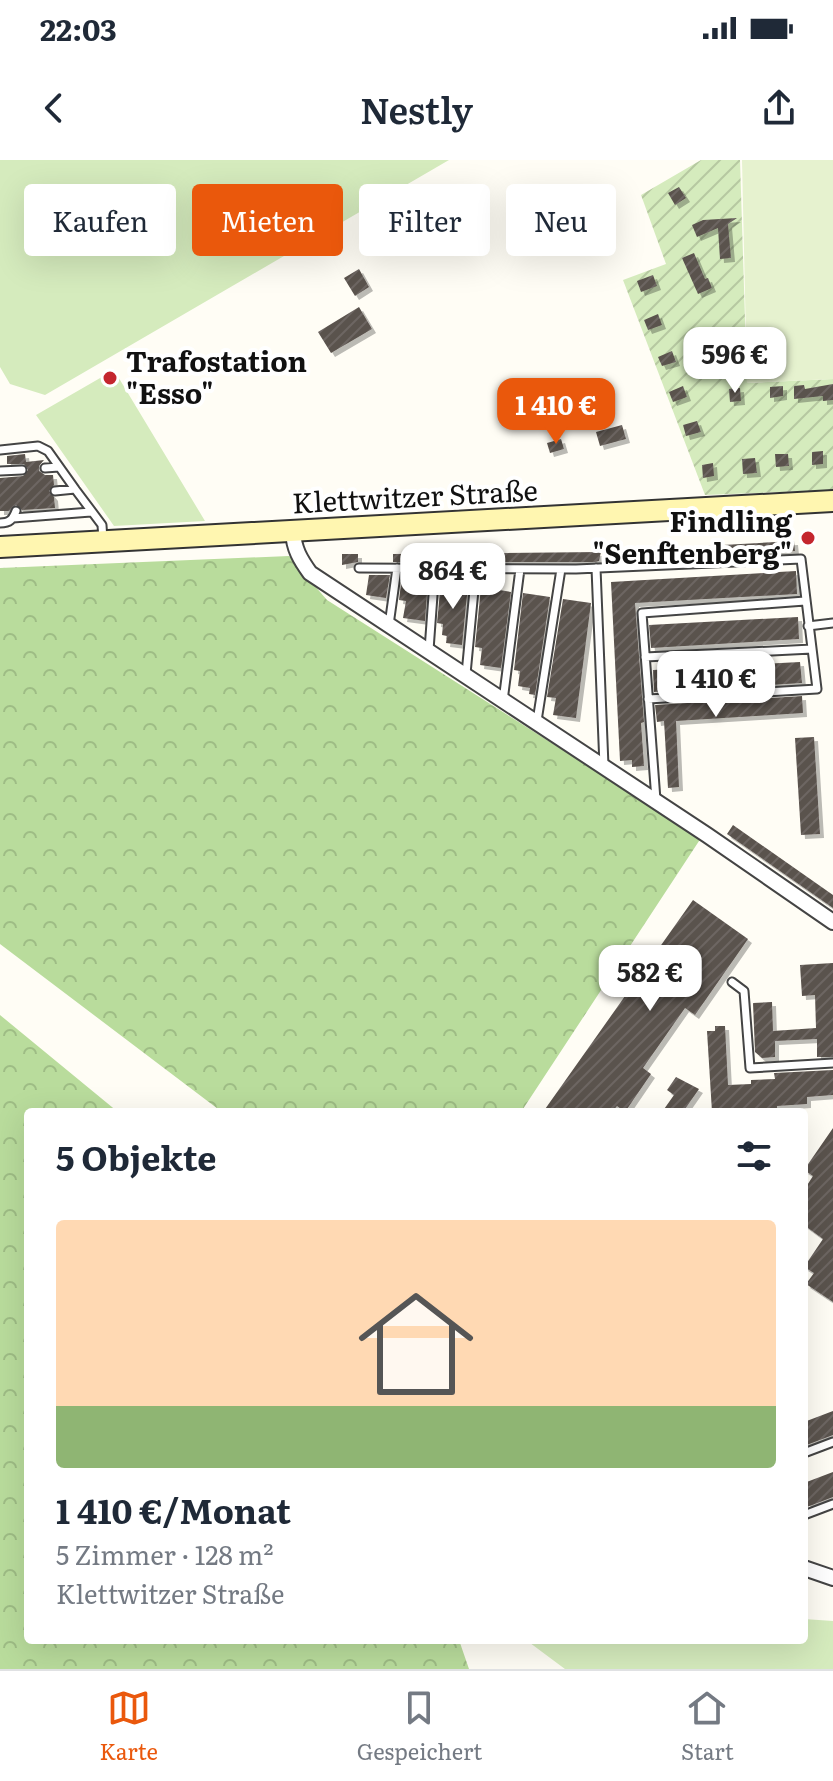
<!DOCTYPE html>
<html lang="de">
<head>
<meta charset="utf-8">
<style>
	:root { --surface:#fff; --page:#f2f2f3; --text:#1f2937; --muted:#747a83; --line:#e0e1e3; --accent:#ea580c }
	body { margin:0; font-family:Literata,serif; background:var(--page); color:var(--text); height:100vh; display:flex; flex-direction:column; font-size:30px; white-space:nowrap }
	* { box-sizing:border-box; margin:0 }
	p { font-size:26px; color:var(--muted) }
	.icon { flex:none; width:44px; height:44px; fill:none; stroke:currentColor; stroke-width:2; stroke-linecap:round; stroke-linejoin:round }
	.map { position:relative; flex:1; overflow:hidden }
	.drawer { position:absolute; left:24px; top:948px; width:784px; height:536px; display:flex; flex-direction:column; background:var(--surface); border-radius:8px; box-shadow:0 8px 32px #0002 }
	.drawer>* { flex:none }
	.banner { position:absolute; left:24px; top:24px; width:786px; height:72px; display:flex; gap:16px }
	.price { position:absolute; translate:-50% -68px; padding:0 18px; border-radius:16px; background:#fff; color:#222; font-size:26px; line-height:52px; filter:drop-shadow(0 2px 4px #0008) }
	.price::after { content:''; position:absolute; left:50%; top:48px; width:24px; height:18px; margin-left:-12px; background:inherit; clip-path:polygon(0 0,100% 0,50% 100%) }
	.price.on { background:var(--accent); color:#fff }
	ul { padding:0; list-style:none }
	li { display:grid; align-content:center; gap:16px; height:424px; padding:0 32px }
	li+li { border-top:2px solid var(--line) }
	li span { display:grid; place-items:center; height:248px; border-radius:8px; color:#555 }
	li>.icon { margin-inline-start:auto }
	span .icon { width:144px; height:144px; fill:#fffc; stroke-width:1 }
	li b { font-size:34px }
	h2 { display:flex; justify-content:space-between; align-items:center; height:96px; padding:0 32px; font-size:34px }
	.chip { padding:0 28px; border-radius:8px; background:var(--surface); box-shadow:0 8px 32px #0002; font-size:28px; line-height:72px }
	.chip.on { background:var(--accent); color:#fff }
	.status { display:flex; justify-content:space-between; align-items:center; height:56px; padding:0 40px; background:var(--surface); direction:ltr }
	.status svg { height:22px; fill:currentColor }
	header { display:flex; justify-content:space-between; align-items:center; height:104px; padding:0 32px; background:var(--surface); font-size:36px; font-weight:600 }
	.dock { display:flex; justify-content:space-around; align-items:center; height:112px; border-top:2px solid var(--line); background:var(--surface); font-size:22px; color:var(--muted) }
	.dock a { display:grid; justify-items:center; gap:4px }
	.dock .on { color:var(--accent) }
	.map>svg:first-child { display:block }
	.grass { fill:#d5ebbd }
	.forest { fill:url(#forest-crowns) }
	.garden { fill:url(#garden-furrows) }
	.pitch { fill:#e6f2cf }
	.building { fill:url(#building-hatch); filter:url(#shadow) }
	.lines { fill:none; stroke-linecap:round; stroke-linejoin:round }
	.lane-casing { stroke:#444; stroke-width:11 }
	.street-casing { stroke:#444; stroke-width:18 }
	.secondary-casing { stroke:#333; stroke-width:24 }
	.lane { stroke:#fff; stroke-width:7 }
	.street { stroke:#fff; stroke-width:14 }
	.secondary { stroke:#fff6b0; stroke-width:20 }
	.poi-dot { fill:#c4262e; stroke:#fff; stroke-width:3 }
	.labels { text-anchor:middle; stroke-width:8; stroke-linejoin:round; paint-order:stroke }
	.poi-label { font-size:28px; font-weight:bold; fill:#111; stroke:#fff; text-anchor:start }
	.street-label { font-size:28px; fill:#111; stroke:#fff }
</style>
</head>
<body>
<div class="status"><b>22:03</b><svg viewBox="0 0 49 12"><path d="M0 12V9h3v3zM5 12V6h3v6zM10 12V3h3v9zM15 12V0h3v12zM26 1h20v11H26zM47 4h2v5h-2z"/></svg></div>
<header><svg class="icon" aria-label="back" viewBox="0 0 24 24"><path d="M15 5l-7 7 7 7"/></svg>Nestly<svg class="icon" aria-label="share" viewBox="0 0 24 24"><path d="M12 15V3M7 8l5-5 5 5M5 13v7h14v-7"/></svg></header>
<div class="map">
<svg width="833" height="1509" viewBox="0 0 833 1509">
	<defs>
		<pattern id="forest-crowns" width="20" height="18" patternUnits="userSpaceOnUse" patternTransform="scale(2)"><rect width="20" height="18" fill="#b9dc9c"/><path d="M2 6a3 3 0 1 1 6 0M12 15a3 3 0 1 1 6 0" fill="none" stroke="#9ebc85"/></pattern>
		<pattern id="garden-furrows" width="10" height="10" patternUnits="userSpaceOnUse" patternTransform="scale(2)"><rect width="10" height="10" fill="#d5ebbd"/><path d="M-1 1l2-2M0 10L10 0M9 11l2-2" fill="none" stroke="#b6c8a1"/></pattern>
		<pattern id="building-hatch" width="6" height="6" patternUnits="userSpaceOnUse" patternTransform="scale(2)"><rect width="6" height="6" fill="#5a524d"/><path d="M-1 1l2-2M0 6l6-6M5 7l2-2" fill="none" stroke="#6d6662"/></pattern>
		<filter id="shadow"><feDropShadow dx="4" dy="4" stdDeviation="0" flood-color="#0004"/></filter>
	</defs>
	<rect width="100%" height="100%" fill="#fffdf5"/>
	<!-- grass -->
	<path class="grass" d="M0,0H449L45,235L10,224L0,207Z
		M114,210L205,361L114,366L36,255Z
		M804,1459L833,1461V1509H565L526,1480H804Z"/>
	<!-- forest -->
	<path class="forest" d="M289,396L327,440L701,678L521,952H222L0,784V408Z
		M0,855L118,952H28V1480H459L469,1509H0Z"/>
	<!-- garden -->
	<path class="garden" d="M701,0H740L747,223L833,219V330L705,335L623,120L666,104L641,35Z"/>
	<!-- pitch -->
	<path class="pitch" d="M742,0H833V219L747,223Z"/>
	<!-- building -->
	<path class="building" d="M679,27L686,38L675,45L668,33Z
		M737,58L728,64L731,98L720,99L718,68L697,77L692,65L703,60Z
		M694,93L705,119L708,118L712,128L698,134L682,98Z
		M359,109L369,127L355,136L344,118Z
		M653,115L657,126L641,132L637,121Z
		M359,147L372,169L331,193L318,172Z
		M658,154L662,165L648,170L644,160Z
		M672,191L676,202L662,206L658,197Z
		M833,224V240L823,241V236L794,239V226L804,225L805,229Z
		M683,226L687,237L673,242L669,232Z
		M783,226V236L770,238V227Z
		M740,228L741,241L730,242L729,229Z
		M697,261L701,272L686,276L683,265Z
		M622,265L626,279L600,286L596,272Z
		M561,279L564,289L550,293L547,283Z
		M823,291V304L812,305V292Z
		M25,294L26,302L44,300L39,306V311L45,315H53L54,325L49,331L54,337L55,348L22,350L16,345L9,351H0V318L23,316L28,310L24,304H7V296Z
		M775,294H788L789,306L776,307Z
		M755,298L757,313L743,314L742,299Z
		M713,303L714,316L703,318L702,305Z
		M794,381L795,391L611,401V391Z
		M601,392L599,401L595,402H393V394Z
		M342,394H358V402L342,405Z
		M796,411L797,434L635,443L644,562L641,563L644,606L632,607V600L620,601L611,422Z
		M369,415H390L386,438L366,435Z
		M402,416L428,420L425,461L403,458L406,441L399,440Z
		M441,421L468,425L462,485L446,483L447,476L442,475L443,464L437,463Z
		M481,427L511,432L501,508L480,505L482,488L475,487Z
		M523,433L550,437L535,535L529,534L530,528L518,526L520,511L514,510Z
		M563,439L591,443L576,558L553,555L556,538L547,537Z
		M798,457L799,479L651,488L649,465Z
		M800,502L802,523L654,532L653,510Z
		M802,536L803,553L676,561L679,627L668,628L664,561L657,562L655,545Z
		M814,577L820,674L801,675L795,578Z
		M733,665L833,735V748L727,674Z
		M693,740L748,779L695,855L685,848L643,908L651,914L625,952L617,946L612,952H543Z
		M833,803V897H817V879L775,881V897L762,898L755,892L753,843L772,842L773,871L816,868L815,835L802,836L800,805Z
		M715,866H725L728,925L751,924V920L775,919L774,913L833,910V935L807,937V944L777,946V952H712L707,871H715Z
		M676,917L699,929L683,952H662L674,935L667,930Z
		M833,968V1142L806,1124L814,1113L804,1107L823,1079L804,1065V1030L813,1016L804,1010Z
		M833,1251V1275L804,1286V1262Z
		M833,1312V1337L807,1347L804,1323Z"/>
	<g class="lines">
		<!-- lane casing -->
		<g class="lane-casing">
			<path id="lane" d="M0,290L38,286L48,291L75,329
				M45,308L59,307
				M0,311L22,310
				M55,331L75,329L102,365L103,380
				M13,358L91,352
				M0,363C10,363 13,359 16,351
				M359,408L576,409L801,399L817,529L648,539
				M596,408L604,606
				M389,465L397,408
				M808,466L833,463
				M429,490L435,408
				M645,497L812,489
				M466,514L476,409
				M503,541L520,409
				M537,561L561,409
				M656,640L642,453L805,441
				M732,822L744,831L750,908L833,903
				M804,1293L833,1282
				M804,1355L833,1344"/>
		</g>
		<!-- street casing -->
		<g class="street-casing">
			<path id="street" d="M293,372C294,389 300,399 310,413L707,675L833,762
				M804,1408L833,1418"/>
		</g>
		<!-- secondary casing -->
		<g class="secondary-casing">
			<path id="secondary" d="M0,387L833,341"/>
		</g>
		<!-- lane -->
		<use href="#lane" class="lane"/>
		<!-- street -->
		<use href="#street" class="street"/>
		<!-- secondary -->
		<use href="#secondary" class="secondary"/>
	</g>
	<!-- markers -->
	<g class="poi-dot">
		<circle cx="110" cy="218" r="8"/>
		<circle cx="808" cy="378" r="8"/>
	</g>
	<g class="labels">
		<!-- poi labels -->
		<g class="poi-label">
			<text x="126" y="212">Trafostation<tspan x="126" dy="32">"Esso"</tspan></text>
			<text x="792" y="372" text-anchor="end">Findling<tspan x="792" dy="32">"Senftenberg"</tspan></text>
		</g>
		<!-- street labels -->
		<g class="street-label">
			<text transform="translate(415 337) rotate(-3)" y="10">Klettwitzer Straße</text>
		</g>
	</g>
</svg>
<b class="price" style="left:735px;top:235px">596 €</b>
<b class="price on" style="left:556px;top:286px">1 410 €</b>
<b class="price" style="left:453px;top:451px">864 €</b>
<b class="price" style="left:716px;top:559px">1 410 €</b>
<b class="price" style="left:650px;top:853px">582 €</b>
<div class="banner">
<a class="chip">Kaufen</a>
<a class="chip on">Mieten</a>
<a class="chip">Filter</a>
<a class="chip">Neu</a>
</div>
<section class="drawer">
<h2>5 Objekte<svg class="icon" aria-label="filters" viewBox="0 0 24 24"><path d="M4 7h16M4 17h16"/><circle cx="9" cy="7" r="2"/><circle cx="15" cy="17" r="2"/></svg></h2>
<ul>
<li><span style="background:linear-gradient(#ffd9b3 75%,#8fb573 0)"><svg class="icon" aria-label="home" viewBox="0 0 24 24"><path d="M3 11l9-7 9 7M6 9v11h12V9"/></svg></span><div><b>1 410 €/Monat</b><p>5 Zimmer · 128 m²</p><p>Klettwitzer Straße</p></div></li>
</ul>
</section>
</div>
<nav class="dock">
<a class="on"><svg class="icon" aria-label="map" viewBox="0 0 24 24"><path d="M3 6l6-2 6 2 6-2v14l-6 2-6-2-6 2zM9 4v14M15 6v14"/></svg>Karte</a>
<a><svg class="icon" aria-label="saved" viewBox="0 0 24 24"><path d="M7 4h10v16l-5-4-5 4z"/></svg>Gespeichert</a>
<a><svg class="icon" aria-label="home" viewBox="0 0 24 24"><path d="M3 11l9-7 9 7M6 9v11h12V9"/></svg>Start</a>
</nav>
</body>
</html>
